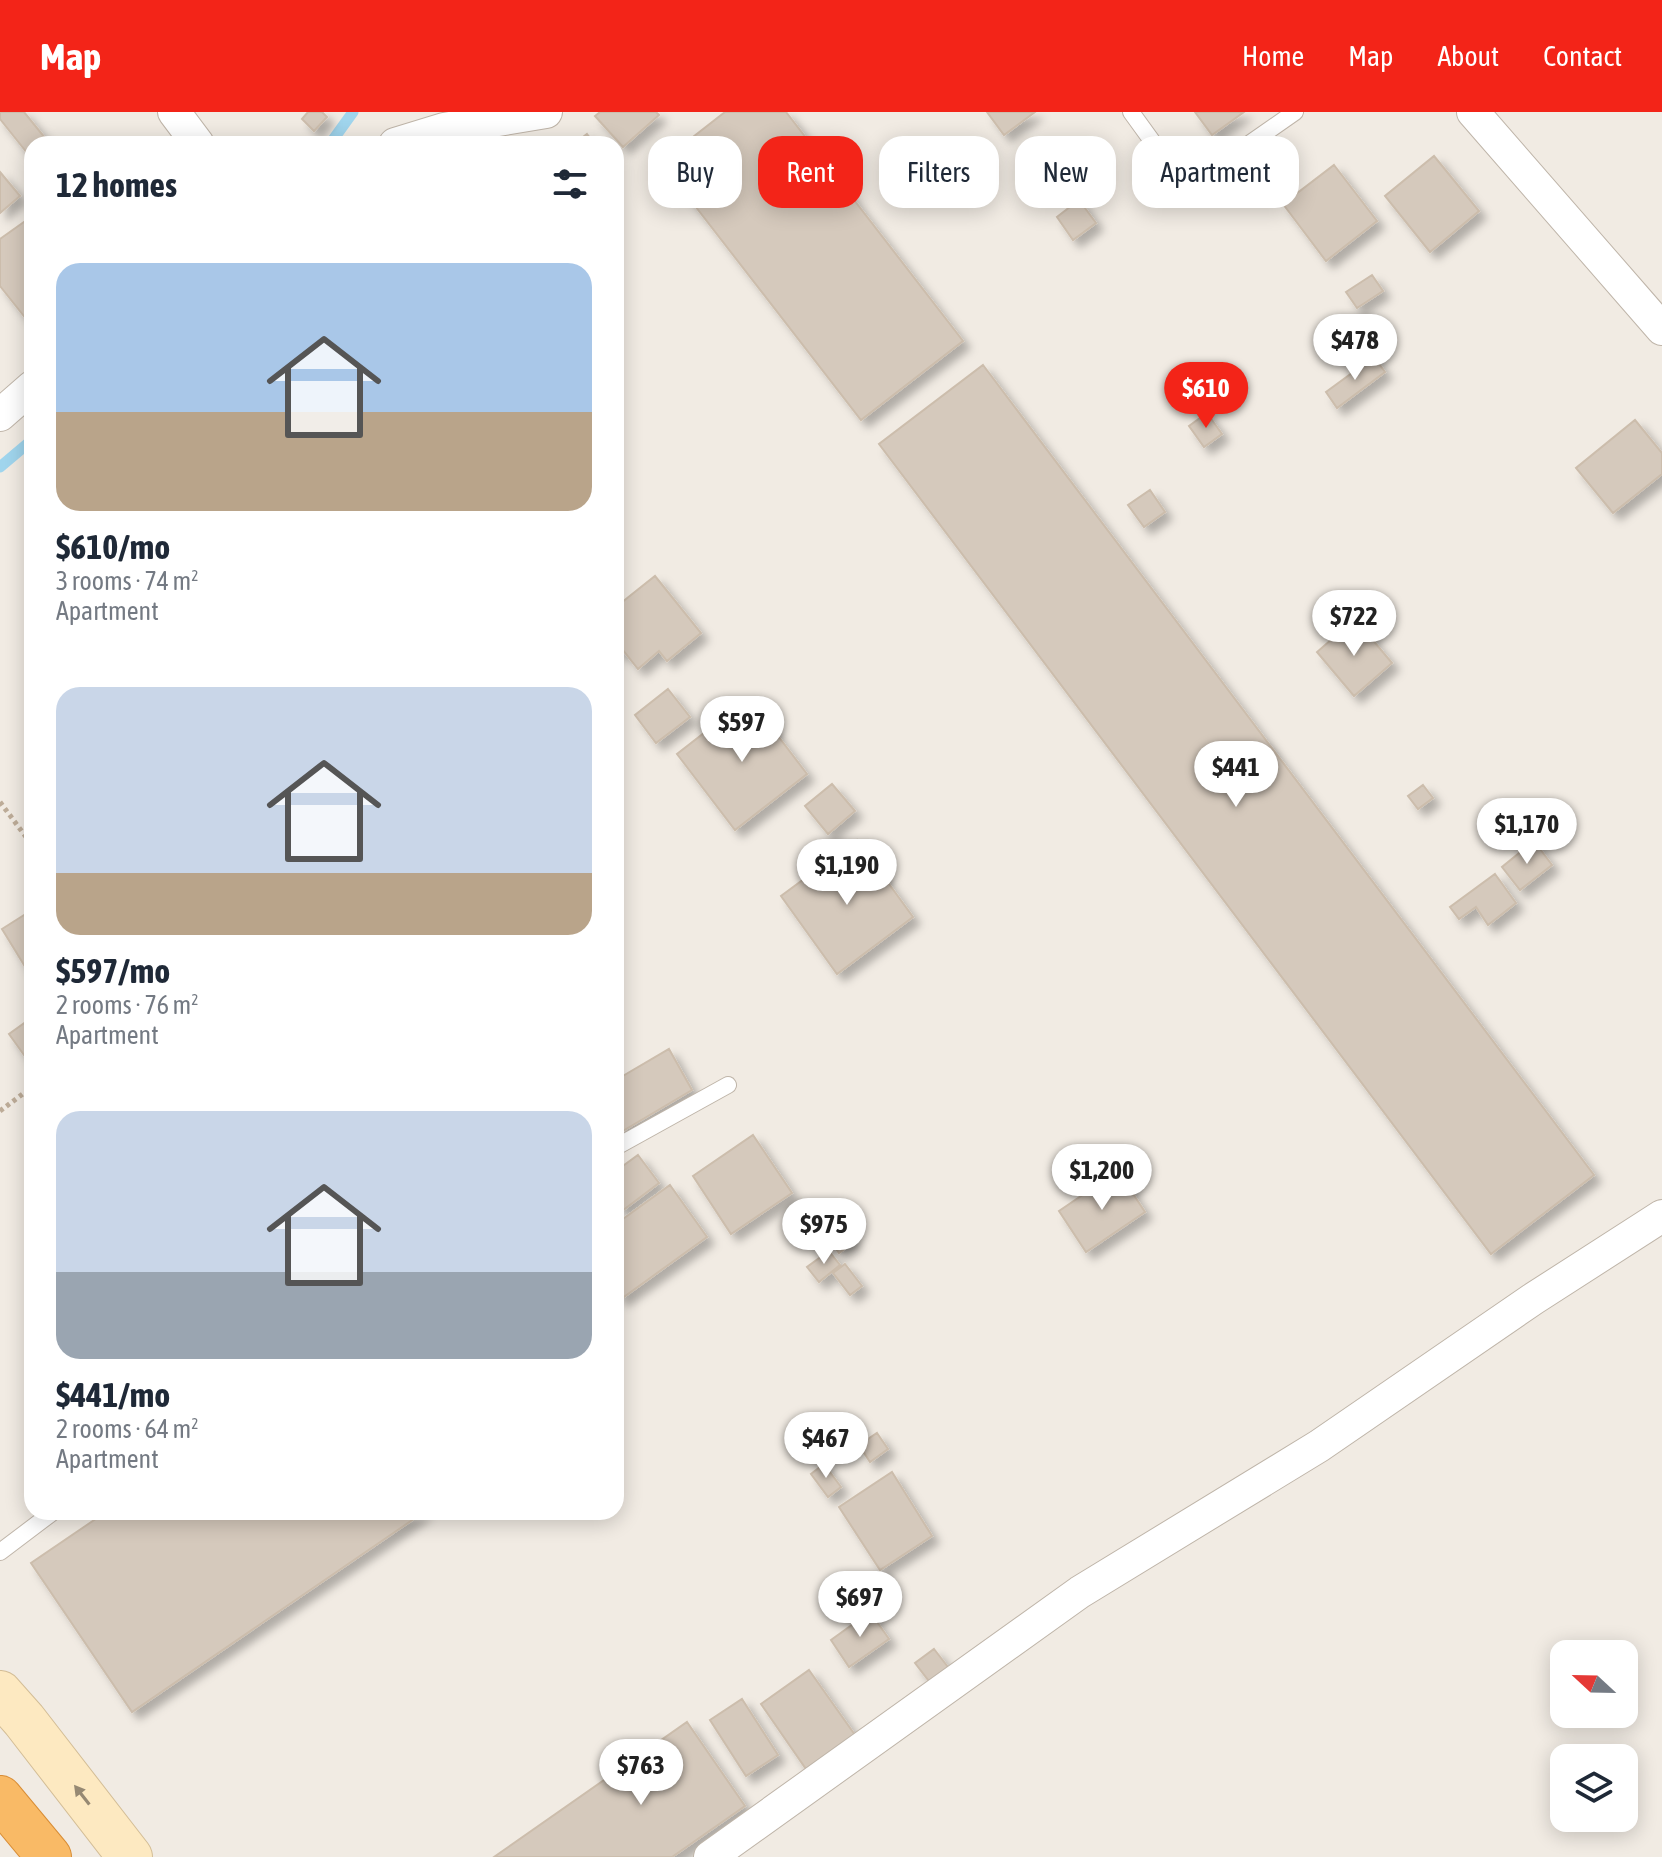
<!DOCTYPE html>
<html lang="en">
<head>
<meta charset="utf-8">
<style>
	:root { --surface:#fff; --page:#f2f2f3; --text:#1f2937; --muted:#747a83; --accent:#f32418 }
	body { margin:0; font-family:"Asap Condensed",sans-serif; background:var(--page); color:var(--text); height:100vh; display:flex; flex-direction:column; font-size:30px; white-space:nowrap }
	* { box-sizing:border-box; margin:0 }
	p { font-size:26px; color:var(--muted) }
	.icon { flex:none; width:44px; height:44px; fill:none; stroke:currentColor; stroke-width:2; stroke-linecap:round; stroke-linejoin:round }
	.map { position:relative; flex:1; overflow:hidden }
	.drawer { position:absolute; left:24px; top:24px; width:600px; height:1384px; display:flex; flex-direction:column; background:var(--surface); border-radius:24px; box-shadow:0 4px 20px #0003 }
	.drawer>* { flex:none }
	.guide { position:absolute; left:648px; top:24px; width:760px; height:72px; display:flex; gap:16px }
	.needle { width:52px; rotate:292deg }
	.buttons { position:absolute; left:1550px; top:1528px; display:grid; gap:16px }
	.buttons a { display:grid; place-items:center; width:88px; height:88px; border-radius:16px; background:var(--surface); box-shadow:0 4px 20px #0003; font-size:40px }
	.price { position:absolute; translate:-50% -68px; padding:0 18px; border-radius:28px; background:#fff; color:#222; font-size:26px; line-height:52px; filter:drop-shadow(0 2px 4px #0008) }
	.price::after { content:''; position:absolute; left:50%; top:48px; width:24px; height:18px; margin-left:-12px; background:inherit; clip-path:polygon(0 0,100% 0,50% 100%) }
	.price.active { background:var(--accent); color:#fff }
	ul { padding:0; list-style:none }
	li { display:grid; align-content:center; gap:16px; height:424px; padding:0 32px }
	li span { display:grid; place-items:center; height:248px; border-radius:24px; color:#555 }
	li>.icon { margin-inline-start:auto }
	span .icon { width:144px; height:144px; fill:#fffc; stroke-width:1 }
	li b { font-size:34px }
	h2 { display:flex; justify-content:space-between; align-items:center; height:96px; padding:0 32px; font-size:34px }
	.pill { padding:0 28px; border-radius:24px; background:var(--surface); box-shadow:0 4px 20px #0003; font-size:28px; line-height:72px }
	.pill.active { background:var(--accent); color:#fff }
	header { display:flex; align-items:center; gap:48px; box-sizing:border-box; height:112px; padding:0 40px; background:var(--accent); color:#fff }
	header strong { font-size:38px }
	nav { display:flex; gap:44px; margin-inline-start:auto; font-size:28px }
	.map>svg:first-child { display:block }
	.lines { fill:none; stroke-linecap:round; stroke-linejoin:round }
	.stream { stroke:#a0d5ed; stroke-width:11 }
	.building { fill:#d5c9bc; stroke:#ccbdac; stroke-width:2; filter:url(#shadow) }
	.lane-casing { stroke:#bfb5a9; stroke-width:18 }
	.street-casing { stroke:#bfb5a9; stroke-width:34 }
	.secondary-casing { stroke:#d3bd96; stroke-width:46 }
	.highway-casing { stroke:#d88d36; stroke-width:46 }
	.path { stroke:#bdac98; stroke-width:5; stroke-dasharray:4 4; stroke-linecap:butt }
	.lane { stroke:#fff; stroke-width:16 }
	.street { stroke:#fff; stroke-width:32 }
	.secondary { stroke:#fde9c1; stroke-width:44 }
	.highway { stroke:#f9ba66; stroke-width:44 }
	.oneway { fill:#968973 }
</style>
</head>
<body>
<header>
<strong>Map</strong>
<nav><a>Home</a><a>Map</a><a>About</a><a>Contact</a></nav>
</header>
<div class="map">
<svg width="1662" height="1745" viewBox="0 0 1662 1745">
	<defs>
		<filter id="shadow"><feDropShadow dx="7" dy="7" stdDeviation="4" flood-color="#0004"/></filter>
	</defs>
	<rect width="100%" height="100%" fill="#f1ebe3"/>
	<g class="lines">
		<!-- stream -->
		<path class="stream" d="M330,32L353,0
			M0,355L32,328"/>
	</g>
	<!-- building -->
	<path class="building" d="M0,0H24L50,32H32V47L0,7Z
		M308,0H322L327,5L314,19L302,7Z
		M600,0H656L659,3L623,35L595,4Z
		M725,0H786L963,229L861,308L661,50Z
		M987,0H1035L1004,23Z
		M1195,0H1244L1212,23Z
		M587,22L595,32H574Z
		M1434,44L1479,99L1430,140L1385,84Z
		M1334,53L1377,109L1326,149L1283,92Z
		M0,60L20,84L0,101Z
		M1079,88L1096,111L1073,128L1057,105Z
		M31,105L32,107L31,213L0,174V127Z
		M1372,163L1383,179L1357,196L1346,180Z
		M1374,245L1385,260L1337,296L1326,280Z
		M983,253L1594,1063L1491,1142L879,332Z
		M1207,301L1222,322L1204,335L1189,314Z
		M1635,308L1662,341V362L1613,401L1576,356Z
		M1150,378L1165,400L1144,415L1128,393Z
		M655,464L701,521L667,549L659,539L638,557L622,537L616,542V495Z
		M1355,507L1392,551L1354,584L1317,540Z
		M668,577L690,605L656,631L635,603Z
		M749,586L807,662L735,718L677,642Z
		M832,672L855,699L828,722L805,694Z
		M1423,673L1433,686L1418,697L1408,684Z
		M857,728L913,805L837,862L781,784Z
		M1534,729L1552,753L1520,778L1502,755Z
		M1495,762L1516,791L1488,813L1476,795L1459,807L1450,795Z
		M32,798V866L2,817Z
		M30,907L32,910V948L29,950L9,922Z
		M669,937L692,978L616,1023V968Z
		M753,1023L792,1081L731,1122L693,1064Z
		M638,1043L659,1071L622,1099L616,1090V1059Z
		M1118,1059L1145,1100L1086,1140L1059,1099Z
		M670,1073L707,1125L621,1187L616,1180V1112Z
		M839,1107L854,1130L839,1141L823,1118Z
		M829,1139L840,1153L819,1170L807,1155Z
		M845,1152L862,1174L850,1183L833,1161Z
		M877,1321L888,1337L870,1350L859,1333Z
		M824,1352L841,1375L828,1385L811,1362Z
		M892,1360L932,1424L880,1458L839,1395Z
		M106,1400H424L132,1600L31,1451Z
		M870,1500L889,1527L849,1555L831,1528Z
		M934,1537L951,1559L932,1573L915,1551Z
		M809,1558L855,1623L806,1657L761,1592Z
		M742,1587L778,1643L746,1664L710,1608Z
		M687,1610L745,1694L672,1745H494Z"/>
	<g class="lines">
		<!-- lane casing -->
		<g class="lane-casing">
			<path id="lane" d="M1131,0L1186,76L1295,0
				M616,1035L728,973
				M0,1440L53,1400"/>
		</g>
		<!-- street casing -->
		<g class="street-casing">
			<path id="street" d="M174,0L198,32
				M1473,0L1662,217
				M395,32L444,17L546,0
				M0,303L32,275
				M710,1745L1080,1480L1319,1334L1533,1187L1662,1104"/>
		</g>
		<!-- secondary casing -->
		<g class="secondary-casing">
			<path id="secondary" d="M0,1581L24,1608L130,1745"/>
		</g>
		<!-- highway casing -->
		<g class="highway-casing">
			<path id="highway" d="M0,1686L49,1745"/>
		</g>
		<!-- path -->
		<path class="path" d="M0,690L32,733
			M0,999L32,975"/>
		<!-- lane -->
		<use href="#lane" class="lane"/>
		<!-- street -->
		<use href="#street" class="street"/>
		<!-- secondary -->
		<use href="#secondary" class="secondary"/>
		<!-- highway -->
		<use href="#highway" class="highway"/>
	</g>
	<!-- one-way arrows -->
	<defs><path id="oneway-solid" d="M-6-.8H1V-3.2L6.5 0L1 3.2V.8H-6Z" transform="scale(2)"/></defs>
	<use class="oneway" href="#oneway-solid" transform="translate(82 1683) rotate(-128)"/>
</svg>
<div class="buttons">
<a><svg class="needle" viewBox="-14 -14 28 28"><path d="M0-13l5 13h-10z" fill="#e53935"/><path d="M0 13l5-13h-10z" fill="#747a83"/></svg></a>
<a><svg class="icon" aria-label="layers" viewBox="0 0 24 24"><path d="M12 4l9 5-9 5-9-5zM3 14l9 5 9-5"/></svg></a>
</div>
<b class="price" style="left:1355px;top:270px">$478</b>
<b class="price active" style="left:1206px;top:318px">$610</b>
<b class="price" style="left:1354px;top:546px">$722</b>
<b class="price" style="left:742px;top:652px">$597</b>
<b class="price" style="left:1236px;top:697px">$441</b>
<b class="price" style="left:1527px;top:754px">$1,170</b>
<b class="price" style="left:847px;top:795px">$1,190</b>
<b class="price" style="left:1102px;top:1100px">$1,200</b>
<b class="price" style="left:824px;top:1154px">$975</b>
<b class="price" style="left:826px;top:1368px">$467</b>
<b class="price" style="left:860px;top:1527px">$697</b>
<b class="price" style="left:641px;top:1695px">$763</b>
<div class="guide">
<a class="pill">Buy</a>
<a class="pill active">Rent</a>
<a class="pill">Filters</a>
<a class="pill">New</a>
<a class="pill">Apartment</a>
</div>
<section class="drawer">
<h2>12 homes<svg class="icon" aria-label="filters" viewBox="0 0 24 24"><path d="M4 7h16M4 17h16"/><circle cx="9" cy="7" r="2"/><circle cx="15" cy="17" r="2"/></svg></h2>
<ul>
<li><span style="background:linear-gradient(#a9c7e8 60%,#b9a48a 0)"><svg class="icon" aria-label="home" viewBox="0 0 24 24"><path d="M3 11l9-7 9 7M6 9v11h12V9"/></svg></span><div><b>$610/mo</b><p>3 rooms · 74 m²</p><p>Apartment</p></div></li>
<li><span style="background:linear-gradient(#c9d6e8 75%,#b9a48a 0)"><svg class="icon" aria-label="home" viewBox="0 0 24 24"><path d="M3 11l9-7 9 7M6 9v11h12V9"/></svg></span><div><b>$597/mo</b><p>2 rooms · 76 m²</p><p>Apartment</p></div></li>
<li><span style="background:linear-gradient(#c9d6e8 65%,#9aa5b1 0)"><svg class="icon" aria-label="home" viewBox="0 0 24 24"><path d="M3 11l9-7 9 7M6 9v11h12V9"/></svg></span><div><b>$441/mo</b><p>2 rooms · 64 m²</p><p>Apartment</p></div></li>
</ul>
</section>
</div>
</body>
</html>
